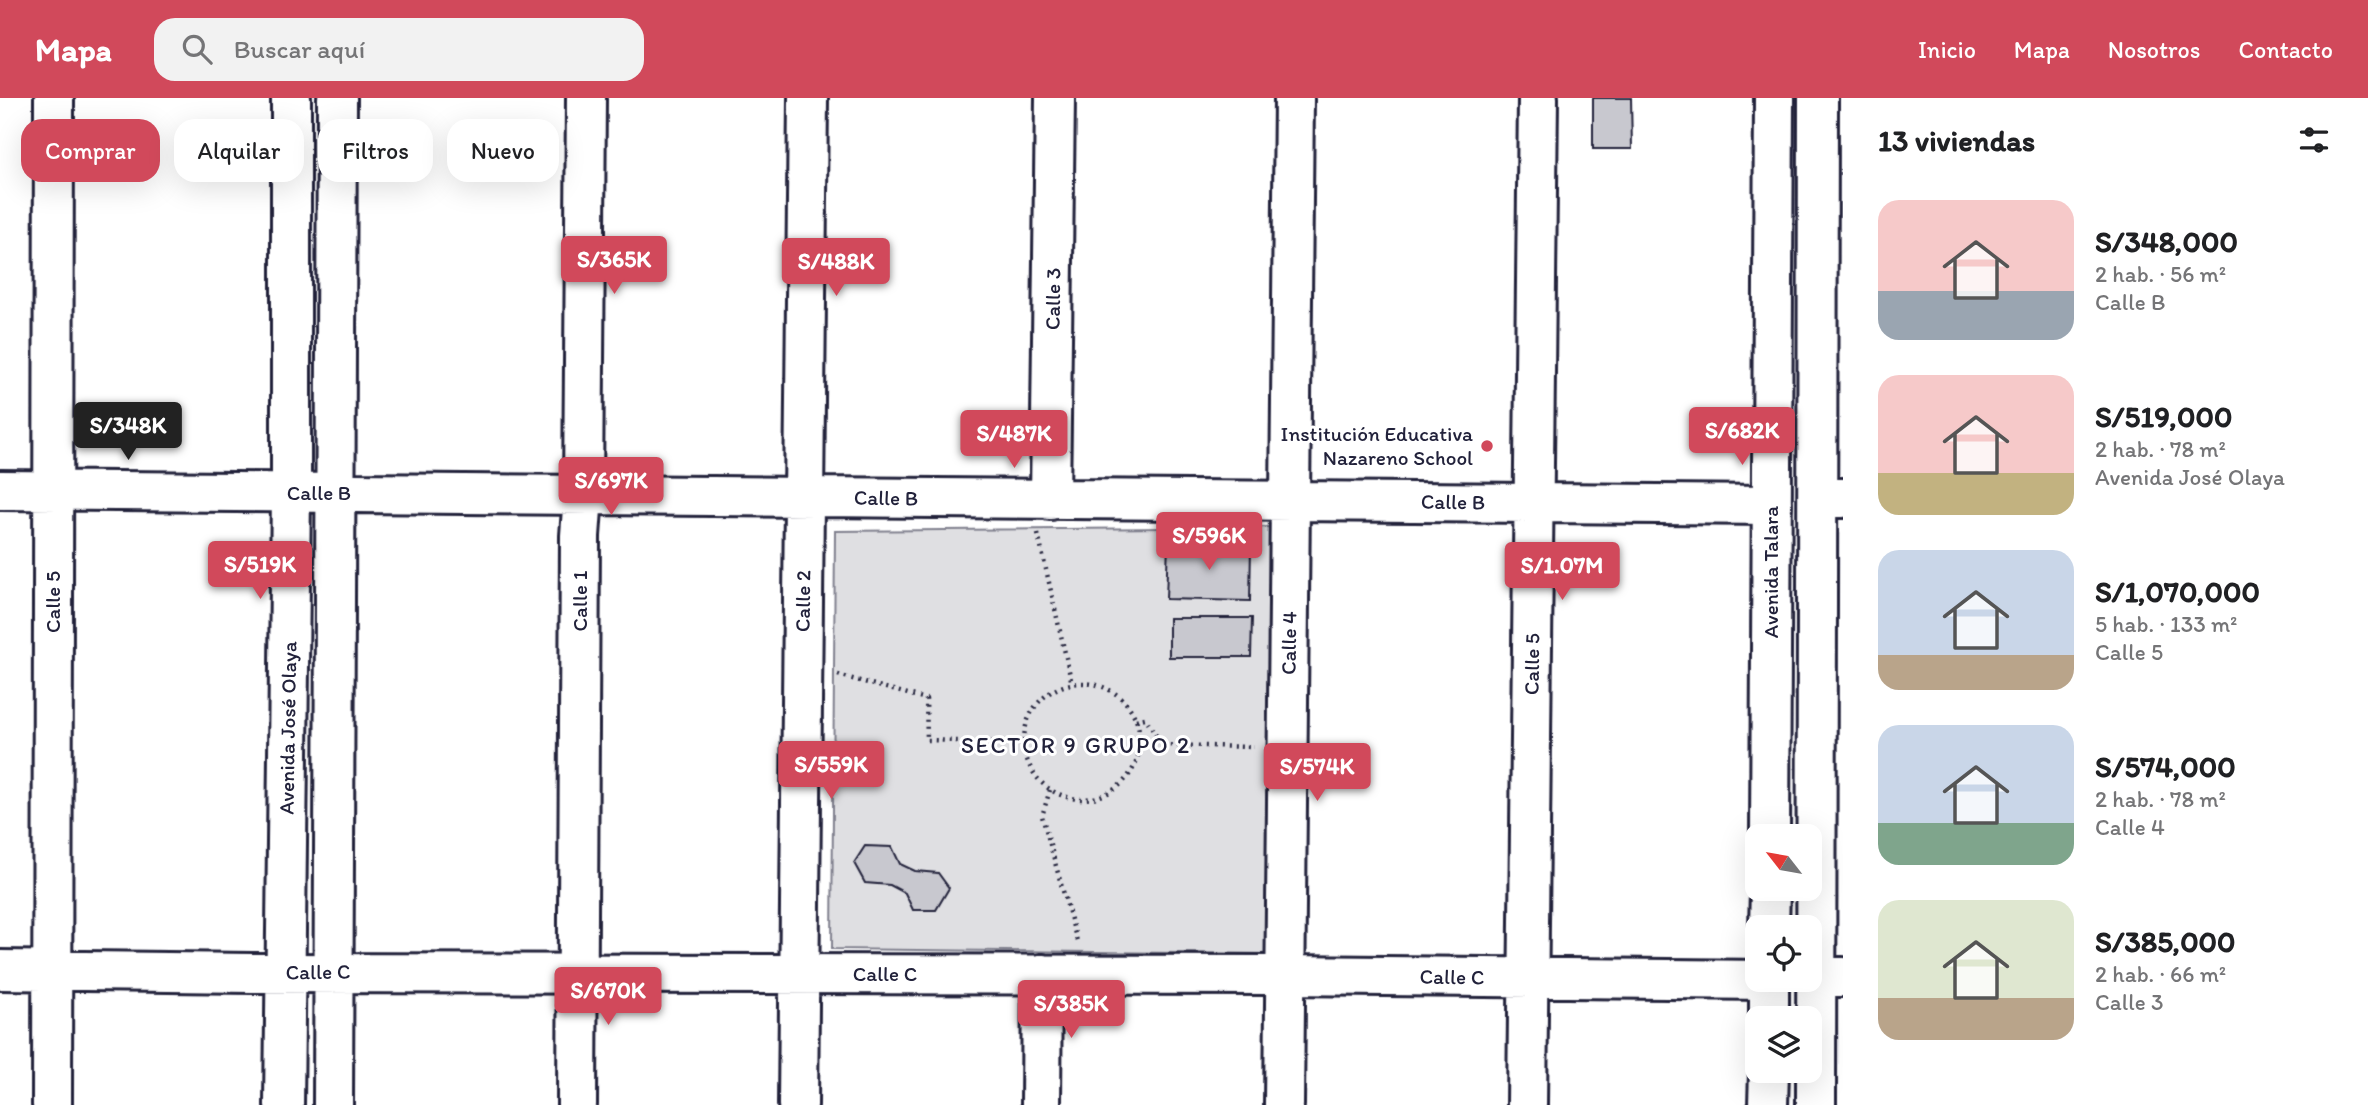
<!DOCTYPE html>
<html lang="es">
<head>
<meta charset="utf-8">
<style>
	:root { --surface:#fff; --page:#f2f2f2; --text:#202124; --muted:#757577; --accent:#d1495b }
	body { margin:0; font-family:Itim,sans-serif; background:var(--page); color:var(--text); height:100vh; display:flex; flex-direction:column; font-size:26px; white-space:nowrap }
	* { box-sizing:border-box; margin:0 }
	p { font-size:23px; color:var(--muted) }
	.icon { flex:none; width:38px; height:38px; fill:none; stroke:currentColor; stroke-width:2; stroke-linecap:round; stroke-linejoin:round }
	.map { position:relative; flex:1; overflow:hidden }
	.drawer { display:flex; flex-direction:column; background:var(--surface); width:525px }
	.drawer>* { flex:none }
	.hud { position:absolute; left:21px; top:21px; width:665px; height:63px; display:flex; gap:14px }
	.needle { width:46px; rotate:301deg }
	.buttons { position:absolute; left:1745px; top:726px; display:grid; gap:14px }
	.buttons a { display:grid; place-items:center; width:77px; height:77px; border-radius:14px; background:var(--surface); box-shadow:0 7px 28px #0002; font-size:35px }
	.price { position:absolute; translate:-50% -60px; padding:0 16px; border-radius:7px; background:var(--accent); color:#fff; font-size:23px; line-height:46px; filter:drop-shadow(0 2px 4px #0008) }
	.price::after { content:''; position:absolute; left:50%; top:42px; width:21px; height:16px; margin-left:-10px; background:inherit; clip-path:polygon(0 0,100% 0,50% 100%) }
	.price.active { background:#222; color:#fff }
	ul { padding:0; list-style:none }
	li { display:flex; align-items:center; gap:21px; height:175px; padding:0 35px }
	li span { display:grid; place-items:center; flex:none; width:196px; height:140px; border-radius:21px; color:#555 }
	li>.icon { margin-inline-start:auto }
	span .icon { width:84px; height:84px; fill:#fffc; stroke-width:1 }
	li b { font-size:30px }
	h2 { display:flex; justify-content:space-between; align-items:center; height:84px; padding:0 35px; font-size:30px }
	.chip { padding:0 24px; border-radius:21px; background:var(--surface); box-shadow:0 7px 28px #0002; font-size:24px; line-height:63px }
	.chip.active { background:var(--accent); color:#fff }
	header { display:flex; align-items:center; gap:42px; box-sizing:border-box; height:98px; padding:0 35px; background:var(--accent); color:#fff }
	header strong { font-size:33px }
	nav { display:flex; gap:38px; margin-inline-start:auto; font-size:24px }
	.search { width:490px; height:63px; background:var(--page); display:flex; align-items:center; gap:18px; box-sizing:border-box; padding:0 24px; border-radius:21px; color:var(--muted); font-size:26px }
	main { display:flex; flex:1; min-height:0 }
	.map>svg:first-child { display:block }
	.green { fill:#dfdfe2; stroke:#80808e; stroke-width:2 }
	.building { fill:#c8c8cf; stroke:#22223b; stroke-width:2 }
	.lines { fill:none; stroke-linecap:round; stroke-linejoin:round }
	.street-casing { stroke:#22223b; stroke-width:44 }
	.secondary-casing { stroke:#22223b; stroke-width:44 }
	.path { stroke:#22223b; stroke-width:4.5; stroke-dasharray:2 5; stroke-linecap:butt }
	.street { stroke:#fff; stroke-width:38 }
	.secondary { stroke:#fff; stroke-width:38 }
	.poi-dot { fill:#d1495b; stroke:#fff; stroke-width:2.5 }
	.labels { text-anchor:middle; stroke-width:6; stroke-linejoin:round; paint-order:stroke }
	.street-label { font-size:21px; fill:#22223b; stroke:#fff }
	.poi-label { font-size:21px; fill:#22223b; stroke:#fff; text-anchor:end }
	.neighbourhood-label { font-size:23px; letter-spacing:2px; fill:#22223b; stroke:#fff }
</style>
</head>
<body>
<header>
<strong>Mapa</strong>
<div class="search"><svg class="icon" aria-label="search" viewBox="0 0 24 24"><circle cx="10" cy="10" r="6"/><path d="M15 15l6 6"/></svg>Buscar aquí</div>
<nav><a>Inicio</a><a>Mapa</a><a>Nosotros</a><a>Contacto</a></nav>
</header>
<main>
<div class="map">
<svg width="1843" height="1007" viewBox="0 0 1843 1007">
	<rect width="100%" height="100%" fill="#fff"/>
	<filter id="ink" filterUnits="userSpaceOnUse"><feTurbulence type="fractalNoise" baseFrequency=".0143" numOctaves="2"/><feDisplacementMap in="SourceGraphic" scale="14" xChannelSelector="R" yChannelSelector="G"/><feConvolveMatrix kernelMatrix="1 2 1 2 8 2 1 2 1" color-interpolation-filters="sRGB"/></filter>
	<g filter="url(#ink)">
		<!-- green -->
		<path class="green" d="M1275,429L1267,856L832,851L835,433Z"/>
		<!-- building -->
		<path class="building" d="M1593,0H1631L1632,51H1593Z
			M1168,445L1251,447L1250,503L1166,501Z
			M1169,520H1252L1251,559H1169Z
			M865,748L892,749L900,766L915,773L938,775L949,790L936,812H913L905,795L890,787L865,785L854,765Z"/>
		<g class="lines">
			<!-- street casing -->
			<g class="street-casing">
				<path id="street" d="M0,392L1772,407
					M1818,400H1843
					M1050,402L1055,0
					M0,872L252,875L1285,877L1769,882
					M1817,879H1843
					M52,1007L54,0
					M284,1007L291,394V0
					M333,1007L337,0
					M577,1007L580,438L583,397L586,0
					M798,1007L808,0
					M1041,1007L1042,876
					M1284,1007L1294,0
					M1527,1007L1538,0"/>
			</g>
			<!-- secondary casing -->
			<g class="secondary-casing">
				<path id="secondary" d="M1770,738L1774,0
					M1769,830L1770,791
					M1769,920V882
					M1768,1007L1769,973
					M1816,1007L1818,0"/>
			</g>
			<!-- path -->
			<path class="path" d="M1038,436L1072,586
				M838,577L926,601L927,642L1024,645
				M1024 643a58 58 0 1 1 116 0a58 58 0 1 1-116 0Z
				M1136,622L1145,620L1162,647L1254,649
				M1050,692L1042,718L1077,843"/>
			<!-- street -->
			<use href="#street" class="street"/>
			<!-- secondary -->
			<use href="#secondary" class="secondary"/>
		</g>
	</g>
	<!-- markers -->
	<circle class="poi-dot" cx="1487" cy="348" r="7"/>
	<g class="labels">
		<!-- street labels -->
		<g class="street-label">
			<text transform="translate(1053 201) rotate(-89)" y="7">Calle 3</text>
			<text x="319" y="402">Calle B</text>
			<text transform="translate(886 400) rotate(1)" y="7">Calle B</text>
			<text transform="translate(1453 404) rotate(1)" y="7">Calle B</text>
			<text transform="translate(1771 474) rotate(-90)" y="7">Avenida Talara</text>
			<text transform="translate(580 503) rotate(-90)" y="7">Calle 1</text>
			<text transform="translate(803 503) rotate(-89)" y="7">Calle 2</text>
			<text transform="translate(53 504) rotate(-90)" y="7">Calle 5</text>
			<text transform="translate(1289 545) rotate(-89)" y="7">Calle 4</text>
			<text transform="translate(1532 566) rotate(-89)" y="7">Calle 5</text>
			<text transform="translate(288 630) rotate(-89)" y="7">Avenida José Olaya</text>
			<text transform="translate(318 874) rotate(-1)" y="7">Calle C</text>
			<text x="885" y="883">Calle C</text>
			<text transform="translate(1452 879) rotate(1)" y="7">Calle C</text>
		</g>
		<!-- poi labels -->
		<g class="poi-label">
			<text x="1473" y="343">Institución Educativa<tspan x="1473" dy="24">Nazareno School</tspan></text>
		</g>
		<!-- neighbourhood labels -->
		<g class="neighbourhood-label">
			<text x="1076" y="655">SECTOR 9 GRUPO 2</text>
		</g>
	</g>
</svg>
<div class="buttons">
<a><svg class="needle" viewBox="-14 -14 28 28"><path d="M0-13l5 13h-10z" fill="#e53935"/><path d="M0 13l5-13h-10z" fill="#757577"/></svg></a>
<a><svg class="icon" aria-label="locate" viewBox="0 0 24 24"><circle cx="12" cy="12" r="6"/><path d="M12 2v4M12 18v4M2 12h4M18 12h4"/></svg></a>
<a><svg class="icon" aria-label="layers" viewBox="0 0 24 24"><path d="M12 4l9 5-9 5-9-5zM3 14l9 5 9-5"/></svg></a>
</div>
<b class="price" style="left:614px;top:198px">S/365K</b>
<b class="price" style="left:836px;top:200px">S/488K</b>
<b class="price active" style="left:128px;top:364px">S/348K</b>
<b class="price" style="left:1742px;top:369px">S/682K</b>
<b class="price" style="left:1014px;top:372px">S/487K</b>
<b class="price" style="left:611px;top:419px">S/697K</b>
<b class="price" style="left:1209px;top:474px">S/596K</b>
<b class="price" style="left:260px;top:503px">S/519K</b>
<b class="price" style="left:1562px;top:504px">S/1.07M</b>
<b class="price" style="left:831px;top:703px">S/559K</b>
<b class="price" style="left:1317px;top:705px">S/574K</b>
<b class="price" style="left:608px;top:929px">S/670K</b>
<b class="price" style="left:1071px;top:942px">S/385K</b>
<div class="hud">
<a class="chip active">Comprar</a>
<a class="chip">Alquilar</a>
<a class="chip">Filtros</a>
<a class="chip">Nuevo</a>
</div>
</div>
<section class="drawer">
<h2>13 viviendas<svg class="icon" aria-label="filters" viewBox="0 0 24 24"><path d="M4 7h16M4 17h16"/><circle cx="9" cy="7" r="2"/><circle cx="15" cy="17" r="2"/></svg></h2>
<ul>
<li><span style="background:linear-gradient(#f6c9c9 65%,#9aa5b1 0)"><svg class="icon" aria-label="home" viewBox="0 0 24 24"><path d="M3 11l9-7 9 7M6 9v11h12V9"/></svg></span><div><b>S/348,000</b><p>2 hab. · 56 m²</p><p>Calle B</p></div></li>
<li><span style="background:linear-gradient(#f6c9c9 70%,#c2b280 0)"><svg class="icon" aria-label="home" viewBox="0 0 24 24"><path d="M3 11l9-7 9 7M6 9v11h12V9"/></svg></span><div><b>S/519,000</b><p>2 hab. · 78 m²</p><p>Avenida José Olaya</p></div></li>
<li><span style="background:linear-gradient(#c9d6e8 75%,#b9a48a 0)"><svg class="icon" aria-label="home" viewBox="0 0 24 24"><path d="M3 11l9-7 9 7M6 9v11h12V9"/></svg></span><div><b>S/1,070,000</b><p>5 hab. · 133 m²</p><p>Calle 5</p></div></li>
<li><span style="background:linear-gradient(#c9d6e8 70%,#7fa58c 0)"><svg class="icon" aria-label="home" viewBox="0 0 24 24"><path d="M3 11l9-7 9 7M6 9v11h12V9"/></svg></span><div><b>S/574,000</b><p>2 hab. · 78 m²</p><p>Calle 4</p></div></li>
<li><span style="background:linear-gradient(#dfe7d0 70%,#b9a48a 0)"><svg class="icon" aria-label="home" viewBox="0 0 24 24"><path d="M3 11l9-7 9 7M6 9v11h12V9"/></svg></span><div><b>S/385,000</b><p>2 hab. · 66 m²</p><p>Calle 3</p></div></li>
</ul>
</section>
</main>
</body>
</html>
